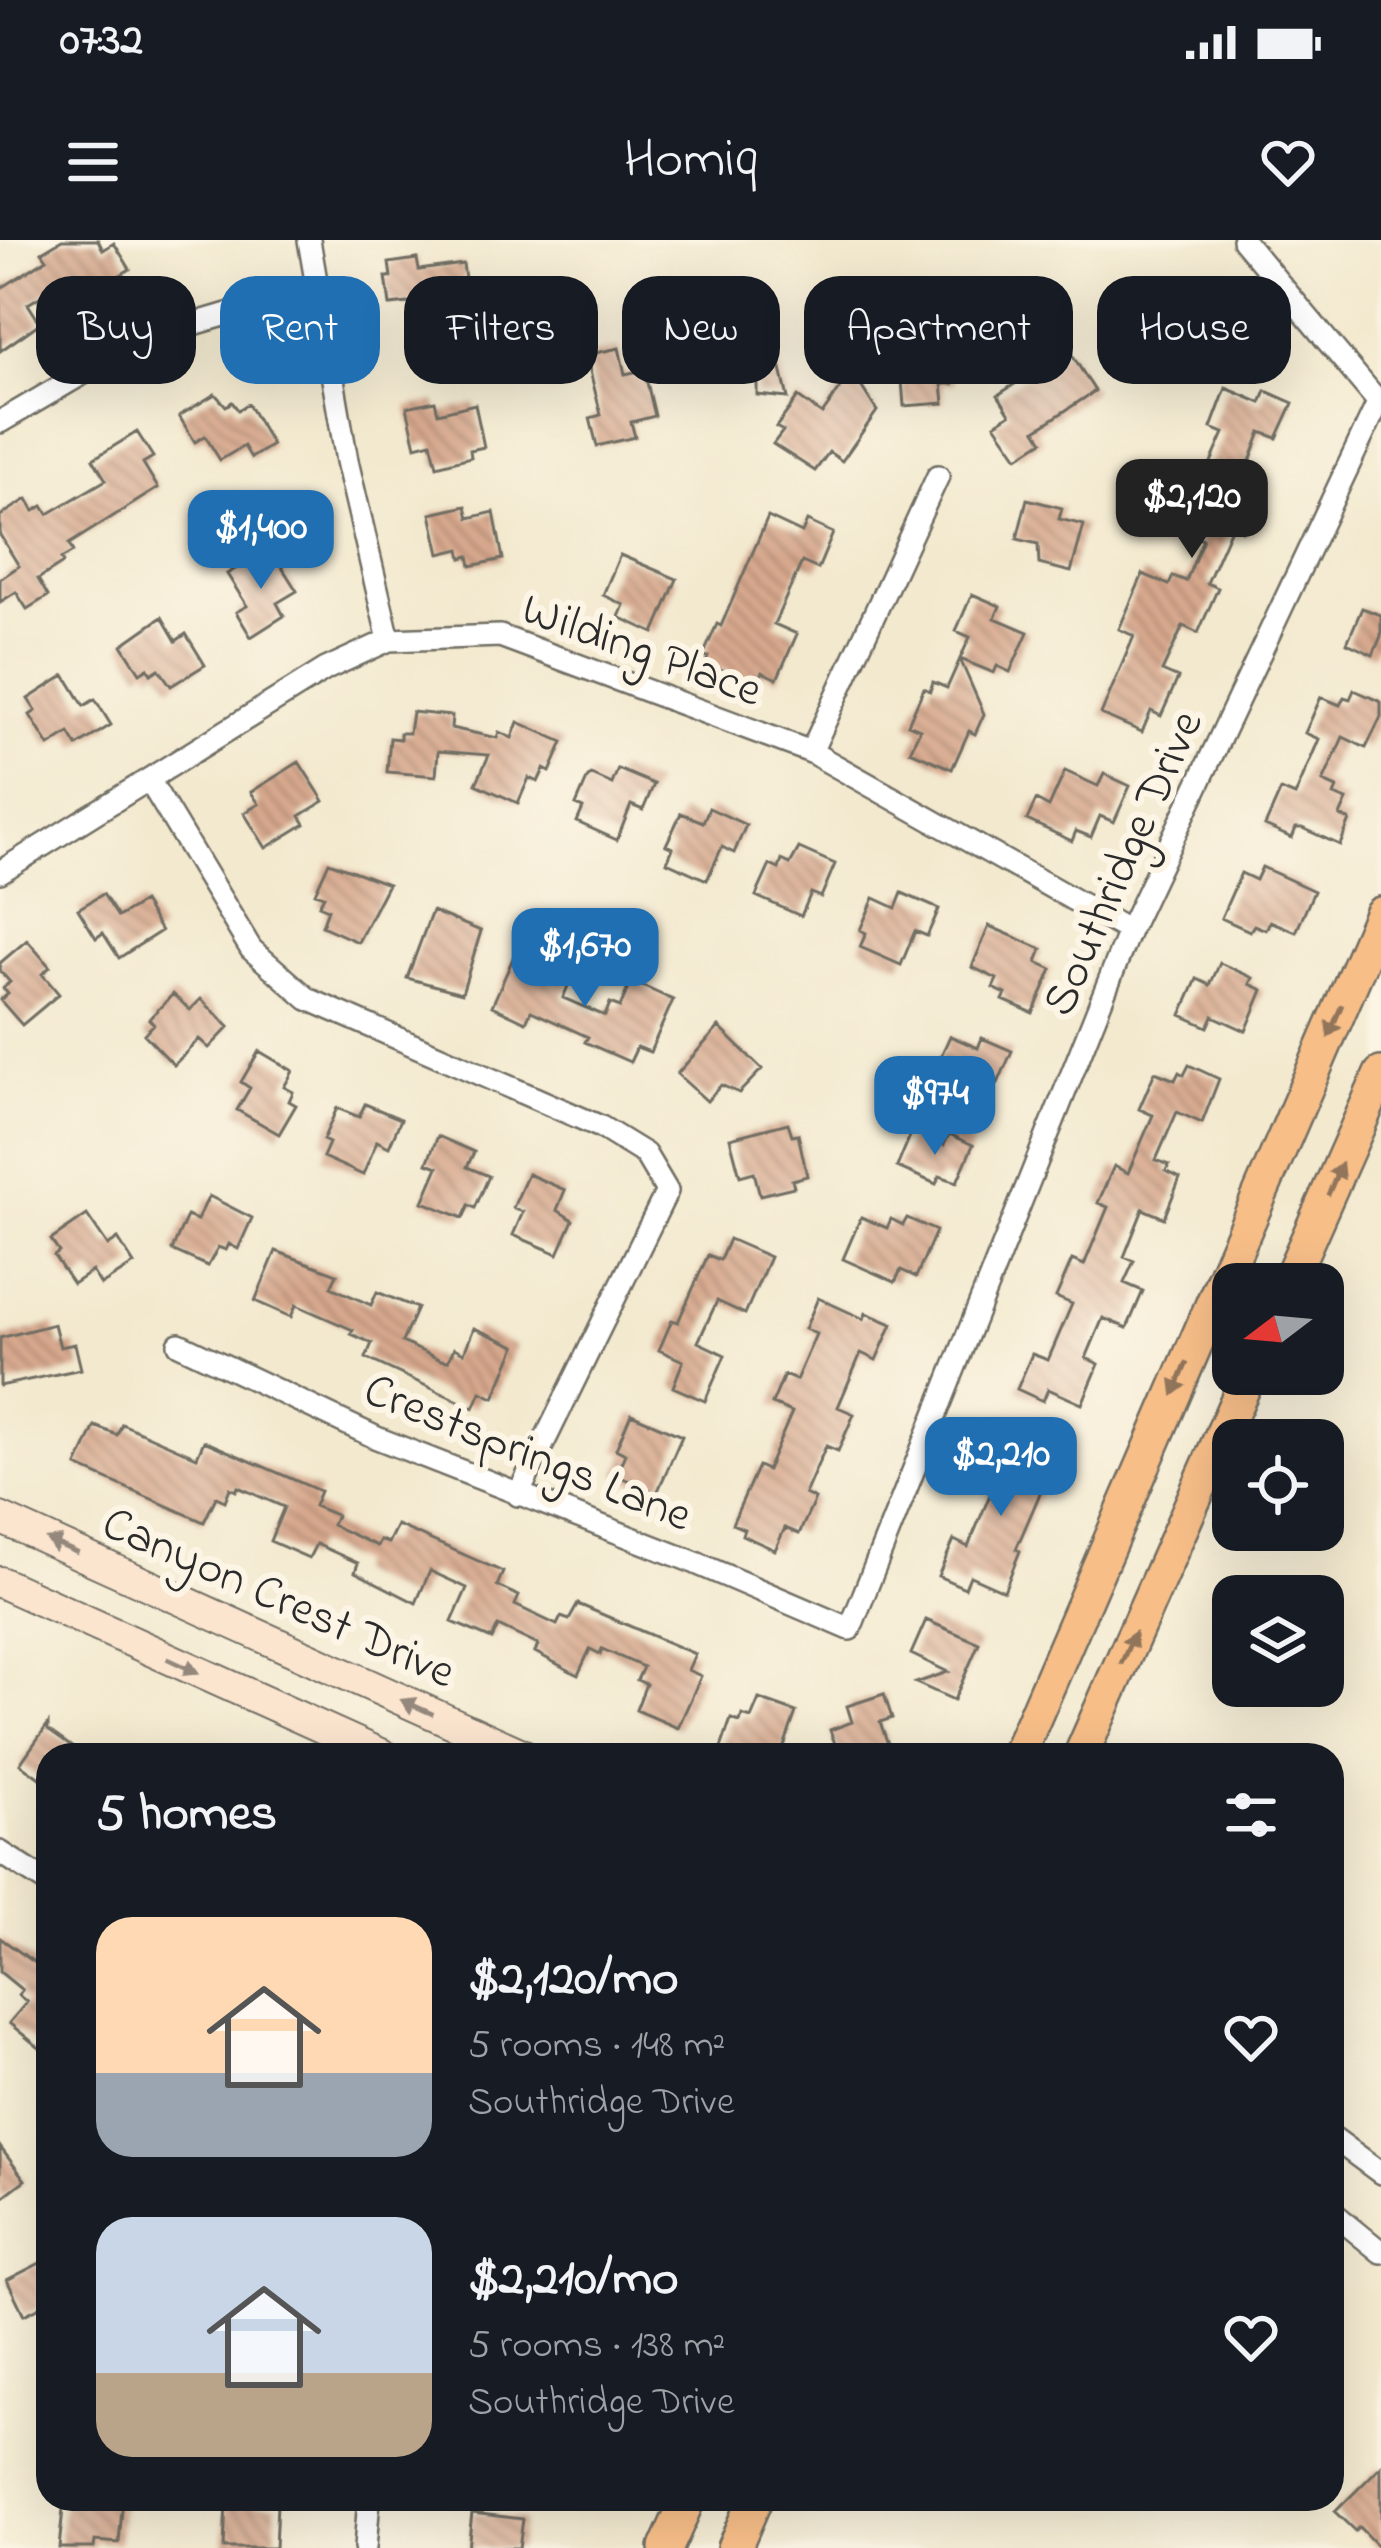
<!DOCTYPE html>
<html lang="en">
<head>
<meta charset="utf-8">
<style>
	:root { --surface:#171b24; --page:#20242c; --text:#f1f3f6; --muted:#9ea1a6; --accent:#1f6fb2 }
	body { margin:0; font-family:"Indie Flower",sans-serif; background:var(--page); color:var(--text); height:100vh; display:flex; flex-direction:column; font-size:45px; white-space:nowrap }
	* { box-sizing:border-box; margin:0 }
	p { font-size:39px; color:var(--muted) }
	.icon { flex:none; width:66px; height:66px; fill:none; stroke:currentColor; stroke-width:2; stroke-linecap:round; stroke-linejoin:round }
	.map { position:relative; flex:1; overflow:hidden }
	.drawer { position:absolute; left:36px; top:1503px; width:1308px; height:768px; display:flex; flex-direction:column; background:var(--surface); border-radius:36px; box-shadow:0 12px 48px #0002 }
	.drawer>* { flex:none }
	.guide { position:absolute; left:36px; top:36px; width:1311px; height:108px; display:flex; gap:24px }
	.needle { width:78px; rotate:254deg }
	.tools { position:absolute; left:1212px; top:1023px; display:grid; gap:24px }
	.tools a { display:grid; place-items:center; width:132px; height:132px; border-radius:24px; background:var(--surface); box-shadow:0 12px 48px #0002; font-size:60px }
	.price { position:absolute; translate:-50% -102px; padding:0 27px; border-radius:24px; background:var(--accent); color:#fff; font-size:39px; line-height:78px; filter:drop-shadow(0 3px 6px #0008) }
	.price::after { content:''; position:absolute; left:50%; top:72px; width:36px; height:27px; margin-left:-18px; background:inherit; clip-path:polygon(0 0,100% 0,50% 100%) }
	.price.selected { background:#222; color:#fff }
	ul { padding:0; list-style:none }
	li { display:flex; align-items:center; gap:36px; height:300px; padding:0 60px }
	li span { display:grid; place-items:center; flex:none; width:336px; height:240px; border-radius:36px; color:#555 }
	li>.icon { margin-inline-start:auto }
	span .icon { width:144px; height:144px; fill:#fffc; stroke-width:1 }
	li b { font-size:51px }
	h2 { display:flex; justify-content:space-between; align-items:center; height:144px; padding:0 60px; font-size:51px }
	.tag { padding:0 42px; border-radius:36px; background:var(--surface); box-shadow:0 12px 48px #0002; font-size:42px; line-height:108px }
	.tag.selected { background:var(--accent); color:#fff }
	.status { display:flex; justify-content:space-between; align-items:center; height:84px; padding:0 60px; background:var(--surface); direction:ltr }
	.status svg { height:33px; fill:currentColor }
	header { display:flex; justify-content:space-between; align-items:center; height:156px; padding:0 60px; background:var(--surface); font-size:54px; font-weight:600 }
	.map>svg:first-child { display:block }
	.building { fill:url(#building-back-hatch) }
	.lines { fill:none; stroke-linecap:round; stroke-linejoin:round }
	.street-casing { stroke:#716e64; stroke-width:26 }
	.secondary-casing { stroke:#716e64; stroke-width:34 }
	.primary-casing { stroke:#716e64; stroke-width:38 }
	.street { stroke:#fff; stroke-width:21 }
	.secondary { stroke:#fce5cf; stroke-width:30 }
	.primary { stroke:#f7be88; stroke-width:33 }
	.oneway { fill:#91745a }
	.oneway2 { fill:#94887d }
	.labels { text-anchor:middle; stroke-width:12; stroke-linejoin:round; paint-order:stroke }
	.street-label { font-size:48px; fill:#2b2b2b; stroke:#fcf5e5 }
</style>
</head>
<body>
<div class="status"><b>07:32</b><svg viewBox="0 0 49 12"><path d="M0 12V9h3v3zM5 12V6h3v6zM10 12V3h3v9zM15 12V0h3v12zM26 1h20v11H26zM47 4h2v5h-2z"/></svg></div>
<header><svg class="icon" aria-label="menu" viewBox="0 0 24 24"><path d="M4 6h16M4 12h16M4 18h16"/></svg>Homiq<svg class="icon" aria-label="heart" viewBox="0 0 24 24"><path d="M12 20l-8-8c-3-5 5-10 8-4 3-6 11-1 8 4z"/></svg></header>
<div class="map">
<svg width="1381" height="2308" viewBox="0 0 1381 2308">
	<defs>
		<pattern id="building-back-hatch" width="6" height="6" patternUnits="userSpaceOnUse" patternTransform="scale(3)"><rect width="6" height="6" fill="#d7a88d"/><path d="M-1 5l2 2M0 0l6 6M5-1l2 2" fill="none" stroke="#af8973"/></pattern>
	</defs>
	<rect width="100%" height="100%" fill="#fcf5e5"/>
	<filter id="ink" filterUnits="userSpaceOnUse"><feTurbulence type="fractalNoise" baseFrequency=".00833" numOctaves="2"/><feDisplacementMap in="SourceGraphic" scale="24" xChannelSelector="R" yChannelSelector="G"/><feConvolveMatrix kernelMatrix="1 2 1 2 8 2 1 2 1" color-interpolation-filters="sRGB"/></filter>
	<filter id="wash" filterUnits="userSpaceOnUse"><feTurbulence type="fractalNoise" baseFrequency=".004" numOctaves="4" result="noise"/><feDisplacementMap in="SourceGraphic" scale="48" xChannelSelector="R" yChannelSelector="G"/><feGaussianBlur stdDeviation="2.7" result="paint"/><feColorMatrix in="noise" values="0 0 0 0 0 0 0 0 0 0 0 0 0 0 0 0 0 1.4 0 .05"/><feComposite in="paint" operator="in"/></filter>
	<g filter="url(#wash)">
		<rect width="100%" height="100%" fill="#f3e9cf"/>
		<g id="blocks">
			<!-- building -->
			<path class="building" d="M62,0H98L103,10L114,3L130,29L94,51L85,36L77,41L74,36L28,64L40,83L0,111V49L47,19L42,12Z
				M417,19L419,30L463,24L471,81L422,88L421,73L411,75L409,63L390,65L386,37H391L389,23Z
				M950,101L953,144H942L944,163L904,166L901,128H913L911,103Z
				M619,108L625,134L644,130L655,176L631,182L635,197L597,206L590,178L601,175L586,115Z
				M1068,109L1095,151L1036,190L1043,201L1018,217L995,184L1010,174L998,155Z
				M778,117L788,158L757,155V119Z
				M852,132L877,171L842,221L829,212L815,231L773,204L783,191L776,187L798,157L822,174Z
				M1226,148L1261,163L1266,151L1293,163L1277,198L1261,192L1241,245L1258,253L1242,291L1232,286L1207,343L1218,348L1198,393L1183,386L1162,431L1178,438L1161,476L1151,471L1142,492L1101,474L1134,396L1119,389L1143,334L1169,345L1173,336L1186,341L1203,299L1181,290L1224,193L1211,188Z
				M215,154L226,166L232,162L238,170L248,164L272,205L251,218L244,206L220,220L205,196L195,202L179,176Z
				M435,161L438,173L475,164L484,207L470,210L471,217L437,226L431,202L416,206L407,167Z
				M137,192L153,217L143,223L158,248L69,304L73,312L61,319L63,323L38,339L48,356L27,369L16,352L0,362V339L19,326L0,295V276L27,259L34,271L43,266L48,274L106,240L93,219Z
				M1027,259L1062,268L1059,279L1084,285L1071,332L1039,324L1038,304L1017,299Z
				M466,266L469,278L494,272L503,319L471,326L469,316L462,318L460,309L440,314L431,274Z
				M768,277L802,293L807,281L833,293L818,329L802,322L774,384L797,394L777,439L762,432L757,445L706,423L708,417L703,416L717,384L721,386Z
				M264,312L273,325L278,321L297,351L277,363L284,376L251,397L236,372L247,366L227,334Z
				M620,315L677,339L654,393L619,377L624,365L603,355Z
				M972,354L1000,366L995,378L1028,392L1010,432L997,426L994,433L960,419L970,397L956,391Z
				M1362,368L1381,375V396L1373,415L1347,403Z
				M162,377L176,401L186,394L205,425L171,446L159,429L151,434L148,428L140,433L122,405Z
				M960,419L984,474L975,494L969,491L952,529L910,511L920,489L908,484L924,448L930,451L933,442L947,448Z
				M65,435L84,466L95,459L111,485L77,506L69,493L49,506L30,475L36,471L28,459Z
				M1354,450L1381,462V477L1366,508L1343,497L1323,542L1337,548L1334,555L1347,560L1340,576L1350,580L1340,605L1302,588H1296L1292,598L1265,586L1281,550L1295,556L1319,499L1305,493L1321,457L1340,465L1344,457L1350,459Z
				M412,472L452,476L451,488L497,498L499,492L512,498L518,482L563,502L550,532L544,529L538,542L529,538L518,563L476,544L489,515L438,511L436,536L387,532L390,498L400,499V493H409Z
				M299,522L324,561L300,576L305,584L266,608L244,573L259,564L251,552Z
				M618,529L654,544L643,570L631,565L617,600L577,582L583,568L576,565L588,537L592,535L612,544Z
				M1065,531L1098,546L1104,534L1130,546L1114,582L1100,576L1091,597L1076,591L1072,601L1027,580L1036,560L1049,567Z
				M709,568L746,585L734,613L722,607L707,640L667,622L673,608L666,605L681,573L703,582Z
				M799,608L835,624L821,657L811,653L801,676L756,656L770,625L779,629L782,620L790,624Z
				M329,622L388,644L358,702L322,686L328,669L319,665L324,656L315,653Z
				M1262,627L1314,651L1296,692L1270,681L1266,690L1254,685L1250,691L1221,678L1241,633L1256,640Z
				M902,653L939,669L927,696L915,691L901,725L860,707L866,693L860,690L874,658L896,668Z
				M103,654L118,677L143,662L161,691L119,718L103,693L96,698L78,669Z
				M432,671L481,691L462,753L407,738Z
				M989,686L1042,709L1037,722L1052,729L1033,773L1003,760L1006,754L993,748L997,739L972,727Z
				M27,700L50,727L42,734L59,754L22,785L0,760L8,753L3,748L10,742L0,731V723Z
				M514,716L570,741L563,758L605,776L610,763L620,767L631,741L673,760L650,812L637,807L630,822L585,802L588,797L531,771L526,782L492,766Z
				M1220,723L1253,738L1250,744L1263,750L1246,791L1213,776L1208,787L1181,775L1197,739L1210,745Z
				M173,754L190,770L201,759L229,787L209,808L199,799L174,825L144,794L154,784L149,779Z
				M719,787L762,829L739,853L721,845L707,861L677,834Z
				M950,796L978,808L982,798L1012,811L998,843L974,833L961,856L929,842Z
				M259,811L293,831L284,847L293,852L289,861L296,865L279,894L237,870L250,848L241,842Z
				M1189,825L1219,839L1202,883L1177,872L1156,920L1169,925L1166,931L1180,938L1164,978L1143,969L1124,1017L1134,1021L1124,1043L1143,1051L1127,1088L1103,1078L1086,1118L1099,1124L1082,1164L1048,1149L1043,1161L1017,1149L1032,1114L1048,1120L1072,1064L1056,1057L1072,1020L1084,1025L1108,967L1098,963L1114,926L1128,933L1153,875L1139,869L1155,832L1175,840L1179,832L1184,835Z
				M365,864L401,879L389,907L377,901L363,935L323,917L329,903L323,900L337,868L359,877Z
				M788,883L792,895L798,894L807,936L792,940L794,947L760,955L754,932L740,936L730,898Z
				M912,891L944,905L949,894L973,905L957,942L940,936L936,944L897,927Z
				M438,896L474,912L467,927L489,936L475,968L469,965L463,978L423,962L438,927L427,923Z
				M528,934L565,950L557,970L573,980L558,1014L513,995L523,972L513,968Z
				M209,956L252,978L238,1009L229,1004L226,1010L218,1007L208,1026L172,1010L187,976L197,980Z
				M87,975L108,1006L118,999L134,1024L101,1045L92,1031L73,1044L54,1016L59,1012L51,1000Z
				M861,977L887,988L891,979L903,985L907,978L936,991L916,1037L901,1030L895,1042L843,1019Z
				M729,999L770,1017L745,1074L717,1061L698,1102L725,1115L705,1161L673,1147L683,1121L659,1110L672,1080L678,1082L708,1015L720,1020Z
				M276,1011L337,1034L331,1047L371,1065L377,1052L417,1068L402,1102L441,1120L448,1121L454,1108L464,1113L474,1088L516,1106L494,1158L481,1152L474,1168L366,1118L372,1103L351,1094L353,1090L296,1065L291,1077L255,1061Z
				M818,1058L864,1079L866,1073L892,1084L876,1120L861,1113L838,1167L854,1174L838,1211L826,1206L805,1254L815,1259L799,1294L785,1288L775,1310L742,1295L744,1289L732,1284L758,1226L767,1230L792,1172L772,1164L784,1135L796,1140L816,1094L805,1089Z
				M54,1084L60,1107L75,1104L81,1129L0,1146V1098Z
				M631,1174L682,1196L657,1253L616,1235L625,1214L616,1209Z
				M122,1184L197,1217L204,1201L320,1251L314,1266L336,1275L332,1285L377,1306L380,1300L388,1303L397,1285L503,1332L497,1346L519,1356L515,1365L557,1385L561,1377L569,1380L578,1364L695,1414L688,1430L701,1436L678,1488L636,1470L646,1444L637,1440L643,1427L602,1409L600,1414L590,1409L578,1435L535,1412L538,1405L498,1386L492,1399L452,1382L467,1348L430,1331L416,1363L355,1332L358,1323L316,1304L309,1318L270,1301L284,1267L238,1247L236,1251L230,1248L225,1261L216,1257L204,1282L77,1226L95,1186L117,1195Z
				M1026,1200L1057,1214L1016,1309L1020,1311L1004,1351L970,1336L965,1348L938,1336L954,1300L968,1307L992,1250L976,1243L988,1216L1012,1226Z
				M926,1380L979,1403L954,1460L916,1443L948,1432L911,1414Z
				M884,1454L892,1478L880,1482L892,1515H839L830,1490L852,1482L847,1466Z
				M759,1459L796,1472L781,1515H734L720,1511L731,1479L740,1482L742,1475L751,1478Z
				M48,1484V1490L83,1515H48V1544L20,1524Z
				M0,1698L48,1732V1815L9,1783L27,1762L18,1755L22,1750L0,1732Z
				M0,1907L25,1940L0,1959Z
				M48,2019V2063L24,2075L7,2040Z
				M1381,2226V2308H1379L1359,2287L1355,2291L1335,2272Z
				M64,2259H123L119,2303L95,2301L94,2308H59Z
				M226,2262L277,2264L275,2308H224Z
				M472,2273L523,2279L519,2308H468Z"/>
		</g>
	</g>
	<g filter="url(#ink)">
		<use href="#blocks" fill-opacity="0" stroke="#716e64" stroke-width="3"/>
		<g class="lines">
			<!-- street casing -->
			<g class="street-casing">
				<path id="street" d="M309,0L347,221L389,400
					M1243,0L1381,165
					M0,182L140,100L315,48
					M811,512L938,236
					M149,540L251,709L308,759L601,887L645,914L667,951L518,1255
					M0,632L326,429L389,400L500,396L811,512L1129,691
					M179,1104L377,1198L696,1323L850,1389L1129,691L1378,163
					M0,1612L48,1643
					M1332,1897L1381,1933
					M1332,1972L1381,2012
					M365,2308L369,2259"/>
			</g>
			<!-- secondary casing -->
			<g class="secondary-casing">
				<path id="secondary" d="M0,1278L524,1515
					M0,1342L383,1515"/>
			</g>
			<!-- primary casing -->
			<g class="primary-casing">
				<path id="primary" d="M1288,1044L1381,834
					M1018,1515L1381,674
					M1081,1515L1249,1134
					M666,2308L688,2259
					M734,2308L755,2259"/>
			</g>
			<!-- street -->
			<use href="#street" class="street"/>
			<!-- secondary -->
			<use href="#secondary" class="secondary"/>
			<!-- primary -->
			<use href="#primary" class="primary"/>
		</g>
		<!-- one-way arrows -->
		<defs><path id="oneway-solid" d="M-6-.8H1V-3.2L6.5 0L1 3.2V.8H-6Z" transform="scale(3)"/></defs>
		<g class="oneway">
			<use href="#oneway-solid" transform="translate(1335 781) rotate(113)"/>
			<use href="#oneway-solid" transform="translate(1335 939) rotate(-66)"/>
			<use href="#oneway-solid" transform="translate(1180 1139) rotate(113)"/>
			<use href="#oneway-solid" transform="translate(1128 1408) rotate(-66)"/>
		</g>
		<g class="oneway2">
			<use href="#oneway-solid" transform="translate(62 1306) rotate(-156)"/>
			<use href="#oneway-solid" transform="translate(183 1426) rotate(25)"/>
			<use href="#oneway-solid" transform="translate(417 1467) rotate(-156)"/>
		</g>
	</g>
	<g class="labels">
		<!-- street labels -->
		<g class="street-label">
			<text transform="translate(643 407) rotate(20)" y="17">Wilding Place</text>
			<text transform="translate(1120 622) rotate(-66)" y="17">Southridge Drive</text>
			<text transform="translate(529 1210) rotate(22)" y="17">Crestsprings Lane</text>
			<text transform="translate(280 1355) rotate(24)" y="17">Canyon Crest Drive</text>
		</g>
	</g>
</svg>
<div class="tools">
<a><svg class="needle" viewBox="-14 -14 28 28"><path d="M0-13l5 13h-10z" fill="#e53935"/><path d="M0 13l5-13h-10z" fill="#9ea1a6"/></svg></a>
<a><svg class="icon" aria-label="locate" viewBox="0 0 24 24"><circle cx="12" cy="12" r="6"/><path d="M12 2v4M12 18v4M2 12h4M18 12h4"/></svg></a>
<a><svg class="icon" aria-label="layers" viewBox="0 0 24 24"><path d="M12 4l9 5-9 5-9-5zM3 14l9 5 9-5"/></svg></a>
</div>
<b class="price selected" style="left:1192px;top:321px">$2,120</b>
<b class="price" style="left:261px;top:352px">$1,400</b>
<b class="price" style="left:585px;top:770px">$1,670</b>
<b class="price" style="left:935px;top:918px">$974</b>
<b class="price" style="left:1001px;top:1279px">$2,210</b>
<div class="guide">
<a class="tag">Buy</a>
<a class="tag selected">Rent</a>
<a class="tag">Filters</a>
<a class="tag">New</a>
<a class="tag">Apartment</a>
<a class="tag">House</a>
</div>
<section class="drawer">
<h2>5 homes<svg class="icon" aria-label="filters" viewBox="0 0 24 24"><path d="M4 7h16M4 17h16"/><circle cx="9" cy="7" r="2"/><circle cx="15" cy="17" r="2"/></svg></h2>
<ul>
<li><span style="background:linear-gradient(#ffd9b3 65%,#9aa5b1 0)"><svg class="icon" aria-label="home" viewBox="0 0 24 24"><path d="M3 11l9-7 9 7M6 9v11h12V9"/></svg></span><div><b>$2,120/mo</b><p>5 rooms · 148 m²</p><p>Southridge Drive</p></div><svg class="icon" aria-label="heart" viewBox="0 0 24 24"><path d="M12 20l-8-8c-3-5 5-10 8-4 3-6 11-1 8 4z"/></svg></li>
<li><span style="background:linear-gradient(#c9d6e8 65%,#b9a48a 0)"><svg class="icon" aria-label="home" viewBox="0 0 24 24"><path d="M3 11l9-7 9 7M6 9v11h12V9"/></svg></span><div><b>$2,210/mo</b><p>5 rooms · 138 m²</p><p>Southridge Drive</p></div><svg class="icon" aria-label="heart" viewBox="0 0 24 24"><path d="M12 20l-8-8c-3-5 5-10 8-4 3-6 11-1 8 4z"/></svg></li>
</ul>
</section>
</div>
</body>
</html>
